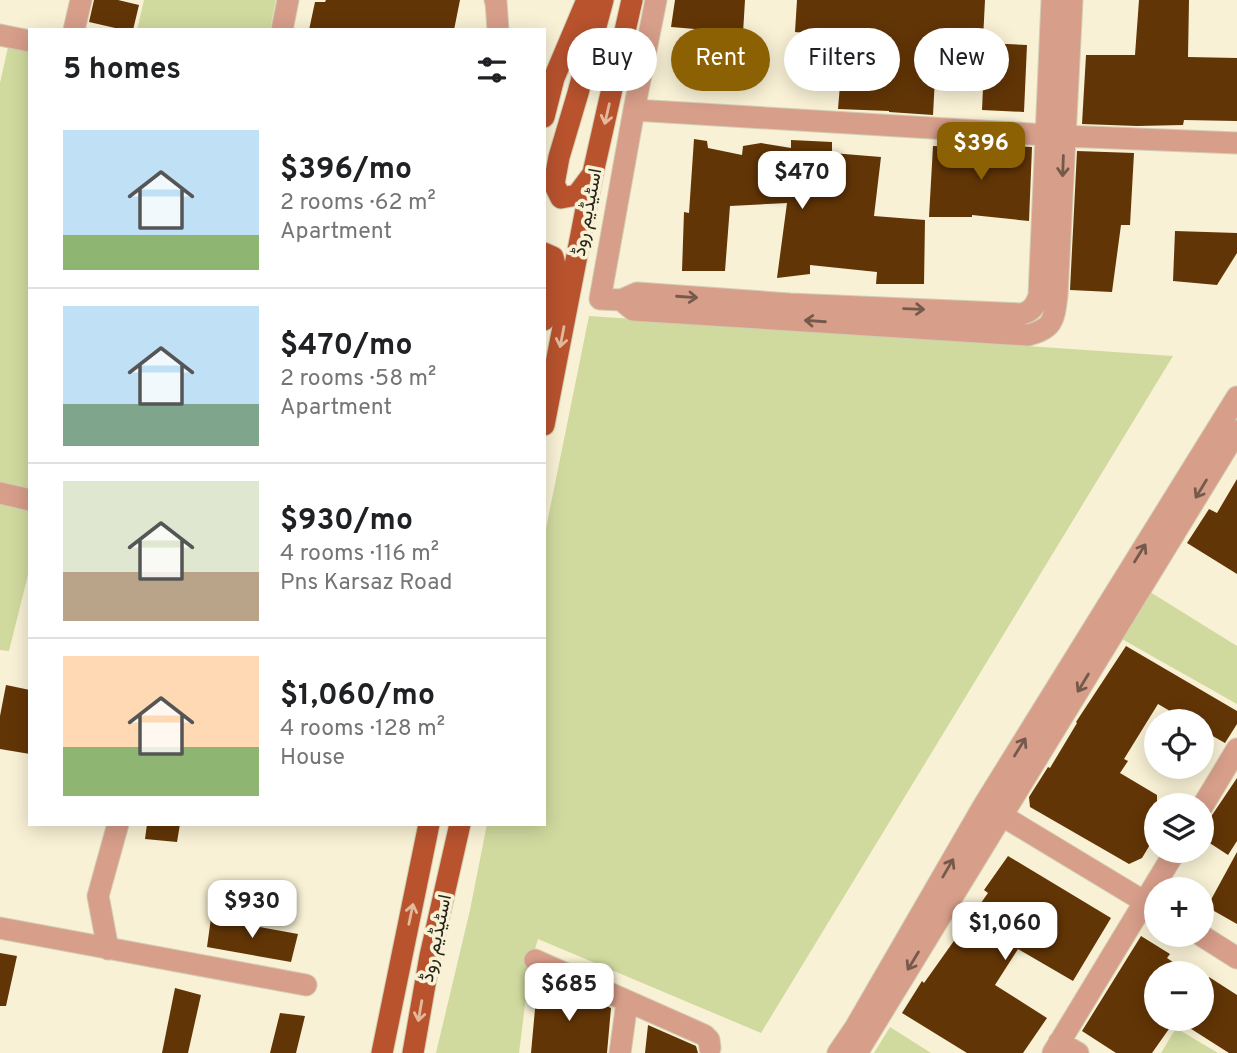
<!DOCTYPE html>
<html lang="en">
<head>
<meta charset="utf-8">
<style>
	:root { --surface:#fff; --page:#f2f2f2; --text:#202124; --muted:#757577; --line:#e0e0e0; --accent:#8b6103 }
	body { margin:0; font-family:Overpass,Vazirmatn,sans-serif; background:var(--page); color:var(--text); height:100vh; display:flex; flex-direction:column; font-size:26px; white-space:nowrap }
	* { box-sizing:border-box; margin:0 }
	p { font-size:23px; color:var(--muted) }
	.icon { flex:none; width:38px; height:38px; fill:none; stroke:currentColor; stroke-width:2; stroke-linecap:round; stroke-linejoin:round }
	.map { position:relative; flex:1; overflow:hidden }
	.details { position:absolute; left:28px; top:28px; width:518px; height:798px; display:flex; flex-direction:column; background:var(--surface); border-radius:0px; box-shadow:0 4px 18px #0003 }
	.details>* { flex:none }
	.top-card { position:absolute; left:567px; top:28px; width:564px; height:63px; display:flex; gap:14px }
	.buttons { position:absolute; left:1144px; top:709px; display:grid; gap:14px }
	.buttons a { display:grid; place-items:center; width:70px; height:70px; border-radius:50%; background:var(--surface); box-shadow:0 4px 18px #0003; font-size:35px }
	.price { position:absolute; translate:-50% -60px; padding:0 16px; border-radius:14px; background:#fff; color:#222; font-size:23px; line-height:46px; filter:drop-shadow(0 2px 4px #0008) }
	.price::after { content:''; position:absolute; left:50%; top:42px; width:21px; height:16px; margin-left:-10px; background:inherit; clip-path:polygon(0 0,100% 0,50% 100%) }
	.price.on { background:var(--accent); color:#fff }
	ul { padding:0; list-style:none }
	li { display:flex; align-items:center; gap:21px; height:175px; padding:0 35px }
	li+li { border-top:2px solid var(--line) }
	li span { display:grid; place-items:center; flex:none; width:196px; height:140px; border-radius:0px; color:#555 }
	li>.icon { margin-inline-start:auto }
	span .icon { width:84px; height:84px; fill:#fffc; stroke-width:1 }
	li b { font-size:30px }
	h2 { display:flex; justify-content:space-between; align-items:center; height:84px; padding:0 35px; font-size:30px }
	.pill { padding:0 24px; border-radius:32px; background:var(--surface); box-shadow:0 4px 18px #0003; font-size:24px; line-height:63px }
	.pill.on { background:var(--accent); color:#fff }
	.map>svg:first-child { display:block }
	.green { fill:#d0da9f }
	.building { fill:#623506 }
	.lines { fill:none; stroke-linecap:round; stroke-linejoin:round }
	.minor-casing { stroke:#d2ccb3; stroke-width:23 }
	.major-casing { stroke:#d2ccb3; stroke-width:23 }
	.minor { stroke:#d79e8a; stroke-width:21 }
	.major { stroke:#b8532e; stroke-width:21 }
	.oneway { stroke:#e2ba9b }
	.oneway2 { stroke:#755a4c }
	.labels { text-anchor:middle; stroke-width:7; stroke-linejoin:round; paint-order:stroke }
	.street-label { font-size:19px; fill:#252319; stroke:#f8f1d5 }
</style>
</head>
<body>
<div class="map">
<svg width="1237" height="1053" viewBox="0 0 1237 1053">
	<rect width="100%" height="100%" fill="#f8f1d5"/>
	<!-- green -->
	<path class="green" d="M144,0H276L270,30H137Z
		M8,47L30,51V495L0,488V83Z
		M589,316L1173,356L761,1033L538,939L530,965L519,1053H436L470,910L487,824H544V538Z
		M0,500L30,507V567L9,651L0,650Z
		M1142,587L1237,646V704L1113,634Z
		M890,1027L931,1053H874Z
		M1176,1028L1218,1053H1161Z"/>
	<!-- building -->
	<path class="building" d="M94,0H118L139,5L133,30H124L89,22Z
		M326,0H460L454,30H309L315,2H325Z
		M675,0H745L743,33L671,27Z
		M797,0H985L983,40L937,41L933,115L889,112V111L838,109L844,37L795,32Z
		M1139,0H1189L1188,57L1237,58V121L1184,120L1183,125L1137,126L1082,124L1086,55H1135Z
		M985,43L1027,45L1024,112L982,110Z
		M694,139L707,141L708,148L742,155L743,146L761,143L791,148V140L832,142V153L881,157L874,216L925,220L924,284H876L877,272L810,265V274L777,278L787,203L730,206L725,271H682L684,212L689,213Z
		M982,145L1032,147L1029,221L972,215V217H929L933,146L982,148Z
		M1077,151L1134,153L1130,225H1121L1112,292L1070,290Z
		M1175,231L1237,233V253L1217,285L1173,281Z
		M1237,479V574L1187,543L1209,509L1217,513Z
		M1126,646L1237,711V724L1225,743L1202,730V721H1187L1158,704L1124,759L1128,761L1120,773L1157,795V833L1142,858L1129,864L1030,807L1029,797L1048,767L1050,768L1077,723L1076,722Z
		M6,685L30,690V754L0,749V716Z
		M1237,778V841L1228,855L1202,838V830Z
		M147,824H180L177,842L145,839Z
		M1237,852V924L1207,907Z
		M1008,856L1111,918L1073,981L1018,949L995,985L1047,1018L1023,1053H967L902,1013L922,981L924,983L988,893L984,890Z
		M211,918L298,934L291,962L207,947Z
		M1141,936L1170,954L1167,958L1189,973H1157V1018L1171,1026L1152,1053H1116L1082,1031Z
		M0,953L17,956L6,1006H0Z
		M1209,977L1237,995V1053H1229L1174,1018H1202V988Z
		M537,987L571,990L580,994V998L591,999L611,1008L607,1053H531Z
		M175,988L201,995L188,1053H162Z
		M280,1013L305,1016L296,1053H270Z
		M648,1025L696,1046L698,1053H645Z"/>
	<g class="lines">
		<!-- minor casing -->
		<g class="minor-casing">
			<path id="minor" d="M495,0L496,2L498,30
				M656,0L634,110L600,299L621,300L637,293L790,304L1022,314C1032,311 1035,306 1039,296L1052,0
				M74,30L81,0
				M282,30L288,0
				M0,35L30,41
				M634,110L1047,135
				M1064,136L1237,143
				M621,300L633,310L1028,335C1054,329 1054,319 1057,295L1072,0
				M0,493L30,500
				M1202,807L1237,749
				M991,809L1155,908
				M0,928L306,985
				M1199,934L1237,958
				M108,949L98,896L118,824
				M535,960L704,1035L709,1040L710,1048
				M1059,1042L1078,1053
				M620,1053L627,1002
				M838,1053L855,1028L984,805L1237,397
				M857,1053L1237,431
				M1053,1053L1176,850"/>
		</g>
		<!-- major casing -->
		<g class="major-casing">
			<path id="major" d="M544,117L554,78L587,0
				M592,175L577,195L561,198L554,184L559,157L578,93L603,0
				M544,253L553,257L555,265L544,320
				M544,425L593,173L632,0
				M382,1053L429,824
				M413,1053L430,956L460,824"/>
		</g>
		<!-- minor -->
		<use href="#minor" class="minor"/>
		<!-- major -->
		<use href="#major" class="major"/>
	</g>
	<!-- one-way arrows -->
	<defs><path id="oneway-shaft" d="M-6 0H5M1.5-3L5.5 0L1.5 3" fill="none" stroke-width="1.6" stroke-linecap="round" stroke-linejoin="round" transform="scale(1.75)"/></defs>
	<g class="oneway">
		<use href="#oneway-shaft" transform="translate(607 114) rotate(103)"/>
		<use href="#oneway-shaft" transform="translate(562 337) rotate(101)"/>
		<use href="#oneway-shaft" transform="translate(411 914) rotate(-78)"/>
		<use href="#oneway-shaft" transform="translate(420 1011) rotate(100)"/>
	</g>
	<g class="oneway2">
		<use href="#oneway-shaft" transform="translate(1063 166) rotate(92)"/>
		<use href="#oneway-shaft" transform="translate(687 297) rotate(4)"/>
		<use href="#oneway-shaft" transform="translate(914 309) rotate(2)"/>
		<use href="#oneway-shaft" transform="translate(815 321) rotate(-176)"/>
		<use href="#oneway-shaft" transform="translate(1201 489) rotate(121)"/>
		<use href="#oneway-shaft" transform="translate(1140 553) rotate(-58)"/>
		<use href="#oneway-shaft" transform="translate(1083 683) rotate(121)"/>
		<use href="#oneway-shaft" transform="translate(1020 747) rotate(-58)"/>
		<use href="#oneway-shaft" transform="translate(948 868) rotate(-60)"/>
		<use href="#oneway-shaft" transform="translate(913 961) rotate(121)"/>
	</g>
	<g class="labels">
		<!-- street labels -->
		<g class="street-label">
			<text transform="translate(586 212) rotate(-79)" y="7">اسٹیڈیم روڈ</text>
			<text transform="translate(435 938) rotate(-78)" y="7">اسٹیڈیم روڈ</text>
		</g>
	</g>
</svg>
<div class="buttons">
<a><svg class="icon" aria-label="locate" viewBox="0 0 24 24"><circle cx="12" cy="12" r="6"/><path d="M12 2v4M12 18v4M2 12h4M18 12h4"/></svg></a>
<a><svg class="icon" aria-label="layers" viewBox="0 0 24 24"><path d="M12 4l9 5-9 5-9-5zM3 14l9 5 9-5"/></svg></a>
<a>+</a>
<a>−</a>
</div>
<b class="price on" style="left:981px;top:182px">$396</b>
<b class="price" style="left:802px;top:211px">$470</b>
<b class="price" style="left:252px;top:940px">$930</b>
<b class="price" style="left:1005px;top:962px">$1,060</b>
<b class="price" style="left:569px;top:1023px">$685</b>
<div class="top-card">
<a class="pill">Buy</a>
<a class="pill on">Rent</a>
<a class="pill">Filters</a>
<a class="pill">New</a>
</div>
<section class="details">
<h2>5 homes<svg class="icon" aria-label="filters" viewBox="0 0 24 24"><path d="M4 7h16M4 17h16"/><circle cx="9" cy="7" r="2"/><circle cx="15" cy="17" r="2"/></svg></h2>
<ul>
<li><span style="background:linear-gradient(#bfe0f5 75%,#8fb573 0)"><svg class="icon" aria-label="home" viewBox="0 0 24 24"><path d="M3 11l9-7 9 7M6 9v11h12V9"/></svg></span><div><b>$396/mo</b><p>2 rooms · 62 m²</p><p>Apartment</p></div></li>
<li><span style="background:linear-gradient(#bfe0f5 70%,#7fa58c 0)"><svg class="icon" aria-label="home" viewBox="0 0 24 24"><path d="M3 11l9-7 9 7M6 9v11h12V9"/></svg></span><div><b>$470/mo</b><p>2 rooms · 58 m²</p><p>Apartment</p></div></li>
<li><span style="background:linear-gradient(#dfe7d0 65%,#b9a48a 0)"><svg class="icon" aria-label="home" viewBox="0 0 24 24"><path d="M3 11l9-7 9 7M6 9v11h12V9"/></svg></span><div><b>$930/mo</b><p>4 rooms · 116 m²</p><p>Pns Karsaz Road</p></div></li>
<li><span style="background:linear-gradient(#ffd9b3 65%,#8fb573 0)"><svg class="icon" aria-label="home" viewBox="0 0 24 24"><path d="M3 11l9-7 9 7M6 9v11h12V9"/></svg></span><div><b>$1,060/mo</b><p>4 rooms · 128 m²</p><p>House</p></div></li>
</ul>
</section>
</div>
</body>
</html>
